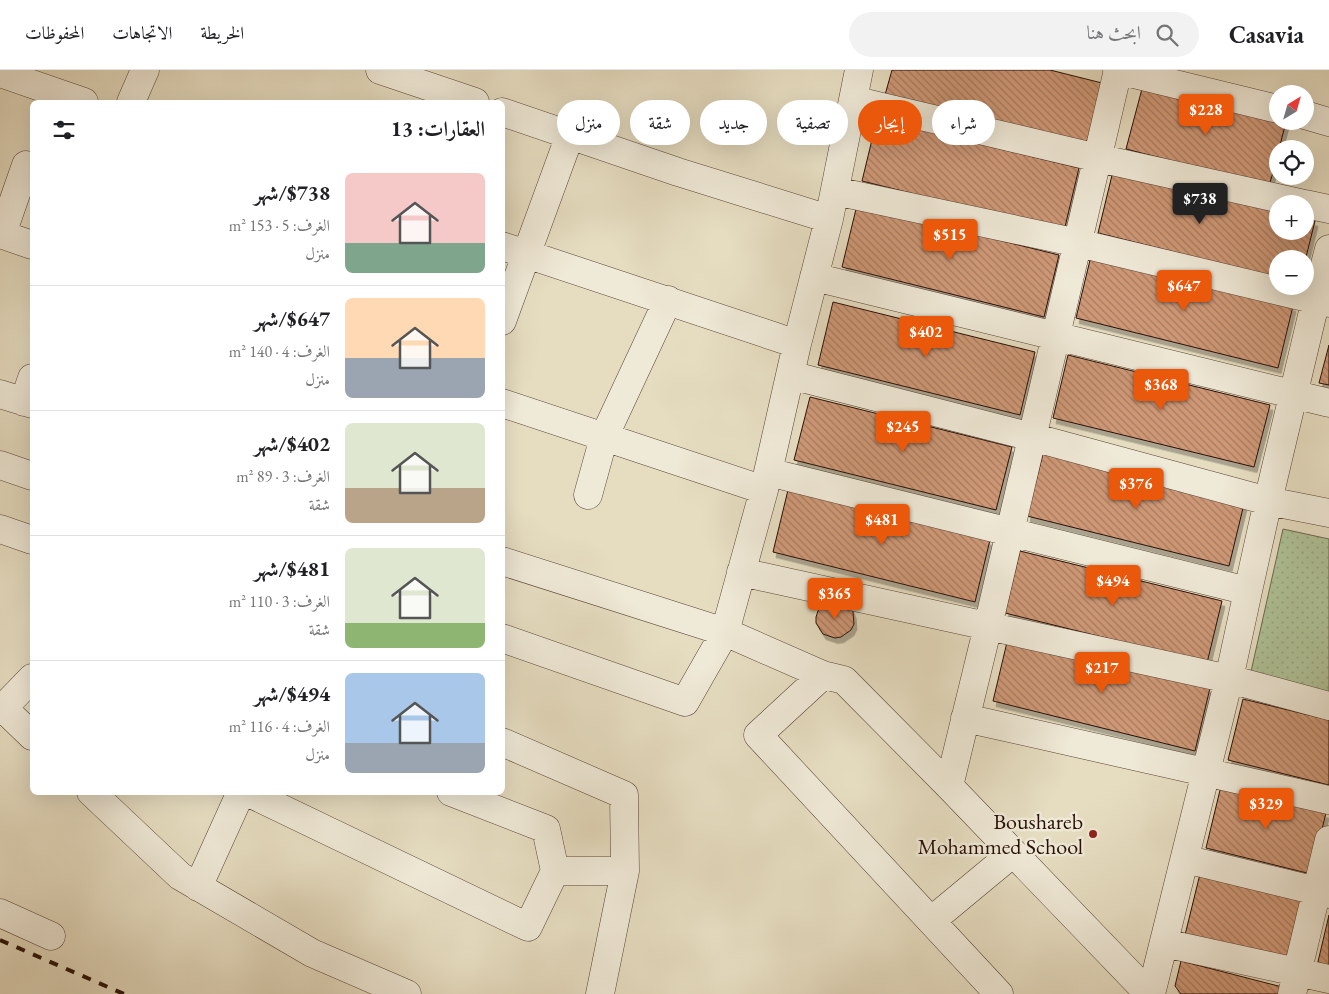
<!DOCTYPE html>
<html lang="ar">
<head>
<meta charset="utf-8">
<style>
	:root { --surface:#fff; --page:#f2f2f2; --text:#202124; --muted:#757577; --line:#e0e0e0; --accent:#ea580c }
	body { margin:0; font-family:"EB Garamond",Amiri,serif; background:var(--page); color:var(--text); direction:rtl; height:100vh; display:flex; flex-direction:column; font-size:19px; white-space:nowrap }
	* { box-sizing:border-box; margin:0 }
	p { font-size:16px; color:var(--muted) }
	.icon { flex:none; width:28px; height:28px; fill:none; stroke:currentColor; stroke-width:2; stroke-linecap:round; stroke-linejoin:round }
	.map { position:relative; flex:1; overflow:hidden; direction:ltr }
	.details { position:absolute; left:30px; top:30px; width:475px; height:695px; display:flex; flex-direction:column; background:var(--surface); border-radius:8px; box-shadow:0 5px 20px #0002; direction:rtl }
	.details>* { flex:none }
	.hud { position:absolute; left:520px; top:30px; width:475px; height:45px; direction:rtl; display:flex; gap:10px }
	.needle { width:32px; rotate:37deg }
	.controls { position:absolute; left:1269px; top:15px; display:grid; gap:10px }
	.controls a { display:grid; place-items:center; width:45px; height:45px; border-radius:50%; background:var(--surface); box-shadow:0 5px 20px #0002; font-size:25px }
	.price { position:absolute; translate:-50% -42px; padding:0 11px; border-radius:5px; background:var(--accent); color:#fff; font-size:16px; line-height:32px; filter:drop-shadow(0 1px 2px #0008) }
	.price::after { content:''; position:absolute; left:50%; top:30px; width:15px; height:11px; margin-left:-8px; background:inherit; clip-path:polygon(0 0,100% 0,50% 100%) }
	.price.on { background:#222; color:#fff }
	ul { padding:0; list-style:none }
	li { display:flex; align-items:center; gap:15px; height:125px; padding:0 20px }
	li+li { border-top:1px solid var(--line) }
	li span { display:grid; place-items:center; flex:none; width:140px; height:100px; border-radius:8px; color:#555 }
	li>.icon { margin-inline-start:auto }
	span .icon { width:60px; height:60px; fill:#fffc; stroke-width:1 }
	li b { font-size:21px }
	h2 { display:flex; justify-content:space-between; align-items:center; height:60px; padding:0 20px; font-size:21px }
	.tag { padding:0 18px; border-radius:22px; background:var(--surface); box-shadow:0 5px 20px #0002; font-size:18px; line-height:45px }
	.tag.on { background:var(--accent); color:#fff }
	header { display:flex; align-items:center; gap:30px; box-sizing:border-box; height:70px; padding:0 25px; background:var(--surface); border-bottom:1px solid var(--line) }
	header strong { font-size:24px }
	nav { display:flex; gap:28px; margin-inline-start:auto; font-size:18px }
	.search { width:350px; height:45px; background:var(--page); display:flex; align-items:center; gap:12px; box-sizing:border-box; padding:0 18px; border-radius:28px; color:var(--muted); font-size:19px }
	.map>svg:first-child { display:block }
	.garden { fill:url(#garden-dots); stroke:#6b684e }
	.building { fill:url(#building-back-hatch); stroke:#270f06; filter:url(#shadow) }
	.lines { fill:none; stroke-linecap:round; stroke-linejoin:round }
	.minor-casing { stroke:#574235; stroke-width:29 }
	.minor { stroke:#efe9d7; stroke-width:28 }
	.rail { stroke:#270f06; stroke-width:4; stroke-dasharray:9 9; stroke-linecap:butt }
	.poi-dot { fill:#8f2418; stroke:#efe9d7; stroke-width:2 }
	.labels { text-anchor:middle; stroke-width:5; stroke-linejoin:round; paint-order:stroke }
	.poi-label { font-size:22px; fill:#270f06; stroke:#efe9d7; text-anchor:end }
</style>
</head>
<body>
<header>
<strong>Casavia</strong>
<div class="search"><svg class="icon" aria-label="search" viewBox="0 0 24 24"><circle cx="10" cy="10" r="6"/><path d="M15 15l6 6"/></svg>ابحث هنا</div>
<nav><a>الخريطة</a><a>الاتجاهات</a><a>المحفوظات</a></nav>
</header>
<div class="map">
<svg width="1329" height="924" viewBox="0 0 1329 924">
	<defs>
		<pattern id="garden-dots" width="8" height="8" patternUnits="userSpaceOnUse" patternTransform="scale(1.25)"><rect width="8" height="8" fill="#afc297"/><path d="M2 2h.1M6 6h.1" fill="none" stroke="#97a681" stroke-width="1.8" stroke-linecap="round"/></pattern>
		<pattern id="building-back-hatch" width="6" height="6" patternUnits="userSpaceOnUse" patternTransform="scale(1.25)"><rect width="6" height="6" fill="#ce9876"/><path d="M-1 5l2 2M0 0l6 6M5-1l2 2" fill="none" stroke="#a77a5f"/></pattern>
		<filter id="shadow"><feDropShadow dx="3" dy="5.5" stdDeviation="0" flood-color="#0004"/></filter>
	</defs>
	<rect width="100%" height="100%" fill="#e6ddc1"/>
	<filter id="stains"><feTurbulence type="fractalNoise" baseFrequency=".004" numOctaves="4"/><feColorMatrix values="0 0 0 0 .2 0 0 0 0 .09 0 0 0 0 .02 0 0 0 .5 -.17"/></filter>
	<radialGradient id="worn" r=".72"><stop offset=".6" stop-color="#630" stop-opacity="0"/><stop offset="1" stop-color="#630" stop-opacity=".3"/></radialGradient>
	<!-- garden -->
	<path class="garden" d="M1283,459L1329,469V623L1250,606Z"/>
	<!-- building -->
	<path class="building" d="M892,0H1050L1102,13L1087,75L885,25Z
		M1143,15L1286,52L1279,79H1278V85L1269,116L1126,79Z
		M877,49L1079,98L1064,161L862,111Z
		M1113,101L1278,142V161H1305V148L1315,151L1305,191V189H1278V208L1098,163Z
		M857,135L1059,185L1044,247L842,197Z
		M1091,186L1293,236L1278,298L1076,248Z
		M833,232L1035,282L1020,345L818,295Z
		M1329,275V315L1319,313Z
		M1068,285L1270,335L1254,397L1053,348Z
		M810,327L1012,377L996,440L794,390Z
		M1043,384L1244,434L1229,496L1027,446Z
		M788,420L990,470L975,532L773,482Z
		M1020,481L1222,531L1207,593L1005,543Z
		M826,532L850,536L853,542L854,554L851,560L841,567L835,568L823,564L816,553V547L818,541L821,536Z
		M1008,568L1210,618L1195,681L993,631Z
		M1243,629L1329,650V715L1228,690Z
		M1221,716L1326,743L1311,804L1206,778Z
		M1200,804L1306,830L1290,891L1185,865Z
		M1329,845V899L1317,896Z
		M1181,891L1286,918L1285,924H1181L1175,916Z"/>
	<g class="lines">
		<!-- minor casing -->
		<g class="minor-casing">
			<path id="minor" d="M380,0L475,32
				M1117,0L1278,39
				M0,3L84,32
				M853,30L1098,88L1304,134
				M131,32L145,0
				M502,42L678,102L829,149
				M1305,45L1329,52
				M835,121L1078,173L1329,233
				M1305,134L1329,139
				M0,164L32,175
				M2,164L26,95
				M502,176L797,274
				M814,207L1329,333
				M502,251L570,65
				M790,305L1032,367L1268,431L1329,443
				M0,324L32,334
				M24,332L32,308
				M502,333L764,420
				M0,395L32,406
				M768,402L1248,521
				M588,425L604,367L668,230
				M0,459L32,470
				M502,491L725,562L823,605L844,610L949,716L1149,924
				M741,502L1229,609L1329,636
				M502,568L685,632L725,562L764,420L797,274L829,149L859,0
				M823,605L758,665L999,924
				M0,635L32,666
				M0,641L32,608
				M965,648L1329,730
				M502,672L624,725L625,801L600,924
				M949,716L988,556L1118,0
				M91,722L180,806L312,883L407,924
				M247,722L528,857L555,801L546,759L451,722
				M1185,789L1329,824
				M555,801H625
				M198,817L241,722
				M0,843L51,866
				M931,851L1013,783
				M1164,873L1329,909
				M1151,924L1229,609L1248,521L1268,431L1316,229L1329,179
				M1292,924L1329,770"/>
		</g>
		<!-- minor -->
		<use href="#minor" class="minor"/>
		<!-- rail -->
		<path class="rail" d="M0,870L124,924"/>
	</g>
	<!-- markers -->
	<circle class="poi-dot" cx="1093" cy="764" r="5"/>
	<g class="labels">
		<!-- poi labels -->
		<g class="poi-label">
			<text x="1083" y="759">Boushareb<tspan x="1083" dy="25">Mohammed School</tspan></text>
		</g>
	</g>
	<rect width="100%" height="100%" filter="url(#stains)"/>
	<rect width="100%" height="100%" fill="url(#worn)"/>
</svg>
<div class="controls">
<a><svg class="needle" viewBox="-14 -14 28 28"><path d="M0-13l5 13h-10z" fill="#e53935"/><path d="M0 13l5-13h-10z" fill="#757577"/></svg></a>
<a><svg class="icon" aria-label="locate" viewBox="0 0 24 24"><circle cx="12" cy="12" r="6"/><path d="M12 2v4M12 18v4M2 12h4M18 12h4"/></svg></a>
<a>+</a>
<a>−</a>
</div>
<b class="price" style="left:1206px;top:66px">$228</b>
<b class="price on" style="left:1200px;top:155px">$738</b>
<b class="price" style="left:950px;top:191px">$515</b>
<b class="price" style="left:1184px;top:242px">$647</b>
<b class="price" style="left:926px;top:288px">$402</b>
<b class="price" style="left:1161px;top:341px">$368</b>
<b class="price" style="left:903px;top:383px">$245</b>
<b class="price" style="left:1136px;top:440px">$376</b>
<b class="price" style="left:882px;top:476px">$481</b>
<b class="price" style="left:1113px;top:537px">$494</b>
<b class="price" style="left:835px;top:550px">$365</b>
<b class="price" style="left:1102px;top:624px">$217</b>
<b class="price" style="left:1266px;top:760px">$329</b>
<div class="hud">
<a class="tag">شراء</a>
<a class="tag on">إيجار</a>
<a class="tag">تصفية</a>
<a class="tag">جديد</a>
<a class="tag">شقة</a>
<a class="tag">منزل</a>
</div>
<section class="details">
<h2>العقارات: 13<svg class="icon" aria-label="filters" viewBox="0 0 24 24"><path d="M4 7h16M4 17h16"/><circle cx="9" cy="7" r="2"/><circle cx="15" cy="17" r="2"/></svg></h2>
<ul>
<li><span style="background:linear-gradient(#f6c9c9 70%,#7fa58c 0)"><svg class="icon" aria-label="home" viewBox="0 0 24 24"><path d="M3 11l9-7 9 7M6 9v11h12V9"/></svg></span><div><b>$738/شهر</b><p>الغرف: 5 · 153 m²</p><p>منزل</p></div></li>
<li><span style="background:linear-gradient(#ffd9b3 60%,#9aa5b1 0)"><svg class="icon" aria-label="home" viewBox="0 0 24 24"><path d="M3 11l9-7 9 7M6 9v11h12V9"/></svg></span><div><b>$647/شهر</b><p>الغرف: 4 · 140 m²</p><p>منزل</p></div></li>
<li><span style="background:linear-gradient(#dfe7d0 65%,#b9a48a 0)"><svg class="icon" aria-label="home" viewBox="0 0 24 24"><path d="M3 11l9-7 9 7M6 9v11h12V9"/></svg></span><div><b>$402/شهر</b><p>الغرف: 3 · 89 m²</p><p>شقة</p></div></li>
<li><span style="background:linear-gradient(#dfe7d0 75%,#8fb573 0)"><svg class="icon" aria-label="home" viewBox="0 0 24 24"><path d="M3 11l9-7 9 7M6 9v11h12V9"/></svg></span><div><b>$481/شهر</b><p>الغرف: 3 · 110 m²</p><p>شقة</p></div></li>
<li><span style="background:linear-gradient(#a9c7e8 70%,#9aa5b1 0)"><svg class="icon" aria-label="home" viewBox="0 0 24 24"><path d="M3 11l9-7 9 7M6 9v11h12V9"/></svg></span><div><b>$494/شهر</b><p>الغرف: 4 · 116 m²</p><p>منزل</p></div></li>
</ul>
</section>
</div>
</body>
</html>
